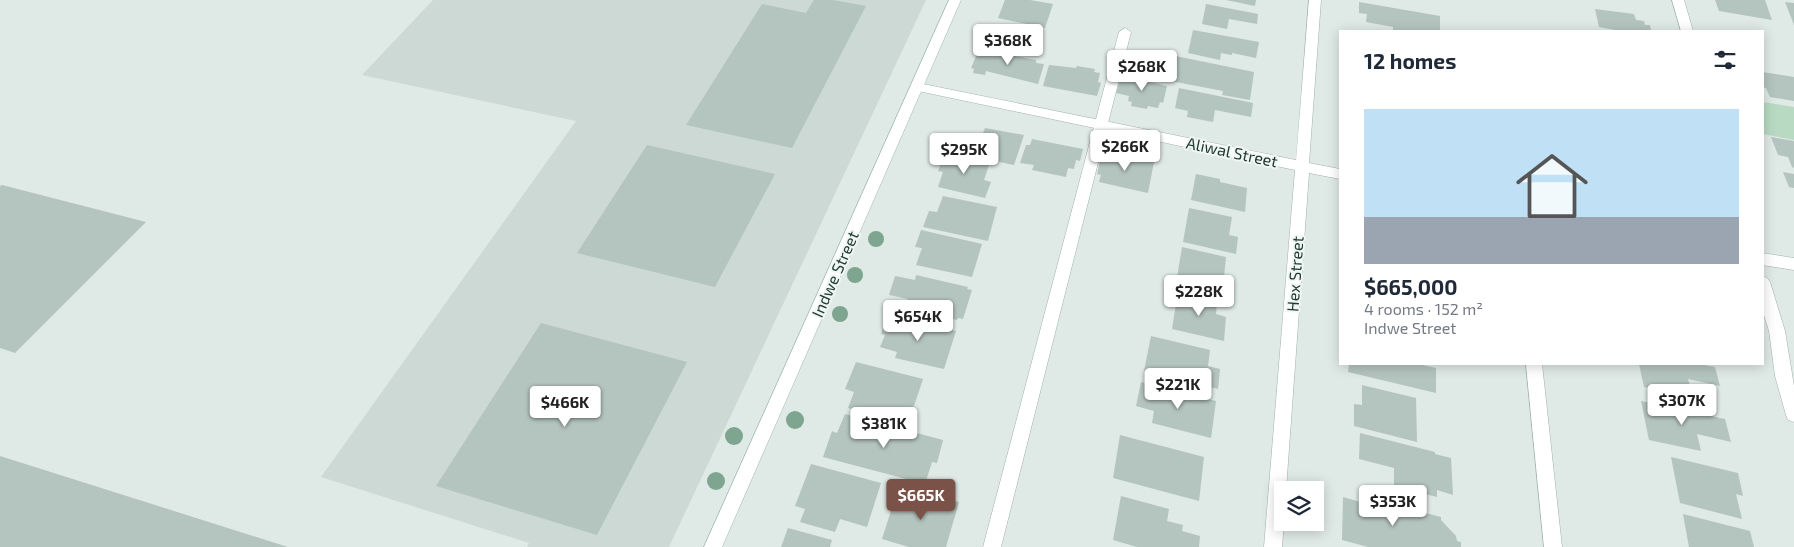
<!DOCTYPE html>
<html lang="en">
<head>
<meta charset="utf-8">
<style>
	:root { --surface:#fff; --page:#f2f2f3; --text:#1f2937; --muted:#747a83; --accent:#7b5247 }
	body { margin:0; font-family:"Exo 2",sans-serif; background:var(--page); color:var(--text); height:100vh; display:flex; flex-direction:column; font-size:19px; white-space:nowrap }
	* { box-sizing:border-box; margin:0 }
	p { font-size:16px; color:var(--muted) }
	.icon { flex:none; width:28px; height:28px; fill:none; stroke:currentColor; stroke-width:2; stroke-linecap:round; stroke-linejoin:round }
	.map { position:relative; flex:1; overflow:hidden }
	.details { position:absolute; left:1339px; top:30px; width:425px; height:335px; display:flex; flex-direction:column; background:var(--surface); border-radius:0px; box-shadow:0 2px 12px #0003 }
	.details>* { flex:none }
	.fabs { position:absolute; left:1274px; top:481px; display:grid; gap:10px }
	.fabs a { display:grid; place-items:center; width:50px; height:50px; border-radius:0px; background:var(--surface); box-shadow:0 2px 12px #0003; font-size:25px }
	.price { position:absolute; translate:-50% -42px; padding:0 11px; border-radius:5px; background:#fff; color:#222; font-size:16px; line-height:32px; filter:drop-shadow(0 1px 2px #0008) }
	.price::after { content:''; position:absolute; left:50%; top:30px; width:15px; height:11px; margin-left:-8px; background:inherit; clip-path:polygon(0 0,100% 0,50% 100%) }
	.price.on { background:var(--accent); color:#fff }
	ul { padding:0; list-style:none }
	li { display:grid; align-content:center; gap:10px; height:265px; padding:0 25px }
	li span { display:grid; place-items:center; height:155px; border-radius:0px; color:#555 }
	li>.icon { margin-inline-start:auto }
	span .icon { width:90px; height:90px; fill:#fffc; stroke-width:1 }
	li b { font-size:21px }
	h2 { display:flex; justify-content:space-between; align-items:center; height:60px; padding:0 25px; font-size:21px }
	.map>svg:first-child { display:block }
	.built { fill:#cdd9d4 }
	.green { fill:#b8dac3 }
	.building { fill:#b4c4be }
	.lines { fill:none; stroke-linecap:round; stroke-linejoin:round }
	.lane-casing { stroke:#a2b1ac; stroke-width:1 }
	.street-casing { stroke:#a2b1ac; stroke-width:1 }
	.secondary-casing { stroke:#9eb5ae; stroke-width:1 }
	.lane { fill:#fff; fill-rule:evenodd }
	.street { fill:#fff; fill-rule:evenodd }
	.secondary { fill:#fff; fill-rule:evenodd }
	.tree { fill:#7da58f }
	.labels { text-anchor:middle; stroke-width:4; stroke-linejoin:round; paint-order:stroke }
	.street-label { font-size:16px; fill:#213933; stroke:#eff6f3 }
</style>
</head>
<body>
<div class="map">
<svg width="1794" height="547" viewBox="0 0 1794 547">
	<rect width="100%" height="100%" fill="#dfe9e5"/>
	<!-- built -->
	<path class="built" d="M433,0H926L669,547H527L529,543L321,477L576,121L362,75Z"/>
	<!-- green -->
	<path class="green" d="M1762,102L1794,107V140L1763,134Z"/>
	<!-- building -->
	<path class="building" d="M814,0H833L866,6L792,148L686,125L762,4L806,13Z
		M1005,0H1030L1053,4L1045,28L998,18Z
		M1226,0H1256L1255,6Z
		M1715,0H1765L1772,20L1719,11Z
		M1359,2L1440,16V31H1393V27L1366,22L1367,14L1359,13Z
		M1785,2L1794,3V25Z
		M1206,4L1258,14L1257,24L1229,19L1227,29L1202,24Z
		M1595,9L1634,14L1636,20L1644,21L1645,25H1650L1651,31H1621L1599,27Z
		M1004,26L1041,33L1034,56L987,47L991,36L1000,37Z
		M1193,30L1259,42L1256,58L1232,53V55L1221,53L1220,60L1188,53Z
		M985,48L1010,53L1009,55L1036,60V63L1044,64L1038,84L986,71L985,75L973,73L974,69L971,68L977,54L982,55Z
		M1156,52L1254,72L1250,100L1222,95L1223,91L1150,77Z
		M1049,65L1076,68L1077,66L1095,69L1094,72L1100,73L1098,82L1101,83L1097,96L1043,86Z
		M1762,72L1794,77V101L1770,97L1766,88L1762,87Z
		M1122,74L1150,80V82L1167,86L1163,103L1160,102L1158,108L1148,106L1147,109L1131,106L1132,102L1128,101L1129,96L1116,93Z
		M1179,88L1253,103L1251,117L1215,110L1213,122L1187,117L1188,111L1175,108Z
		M985,128L1024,135L1014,165L946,151L952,135L980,141Z
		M1771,137L1794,141V168L1792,167L1788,157L1778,155Z
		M1032,139L1083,149L1080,161L1076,160L1074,169L1068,168L1066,177L1032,170L1034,165L1020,163L1026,145H1030Z
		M647,145L775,174L715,287L577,253Z
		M1102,151L1154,162L1148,193L1099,182L1101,175L1097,174Z
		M945,153L990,162L984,180L991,182L985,198L938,187L943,172L938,171Z
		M1783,172L1794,174V188L1789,187Z
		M1196,174L1220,179V182L1247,188L1245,212L1191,200Z
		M2,185L146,222L15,353L0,348V186Z
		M943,196L997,207L988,241L923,227L929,211L937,212Z
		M1189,208L1232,217L1229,235L1238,237L1236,254L1183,242Z
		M921,230L982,244L972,277L916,265L922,248L915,247Z
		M1182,247L1226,257L1224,277L1233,279L1231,297L1176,284Z
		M916,275L968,287L967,289L972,290L963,319L958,318L957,320L905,308L908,299L889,295L895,276L915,280Z
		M1178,292L1217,302L1216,314L1226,317L1224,341L1172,329Z
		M887,315L956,331L944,369L895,358L897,352L880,347L885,335L881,334Z
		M541,323L687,362L597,535L436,486Z
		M1151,336L1210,350L1208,366L1220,369L1218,389L1144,371Z
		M856,362L923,379L908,424L848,408L854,392L845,389Z
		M1349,364H1418L1436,368V393L1348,372Z
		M1639,364H1699L1715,367L1720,386L1688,379L1693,397L1644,387Z
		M1141,382L1216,401L1211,438L1152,423L1154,411L1136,406Z
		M1362,385L1416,398L1417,442L1354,426V404L1362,405Z
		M1641,401L1725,419L1731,442L1697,434L1701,451L1649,440Z
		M845,414L943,440L937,463L932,462L925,484L823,457L832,431L837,433Z
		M1360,433L1435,452V454L1451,458L1453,495L1437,490V497L1394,486V468L1359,459Z
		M1120,435L1204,457L1199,501L1113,478Z
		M0,456L288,547H0Z
		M1671,457L1738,473L1743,496L1736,494L1742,519L1680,503Z
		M811,464L881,483L867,527L840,519L835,532L800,522L805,509L795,506Z
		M920,491L959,502L946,547H909L882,539L897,492L917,498Z
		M1121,496L1169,509L1167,521L1183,525L1182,531L1200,536L1199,547H1137L1113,540Z
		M1343,497L1371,505V499L1441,517V520L1456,536L1457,541L1461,542V547H1368L1342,540Z
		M1683,514L1750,531L1754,547H1689Z
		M788,528L832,540L830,547H781Z"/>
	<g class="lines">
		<!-- lane casing -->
		<g class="lane-casing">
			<path id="lane" d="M1125,28L1131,32L1001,547H983L1119,32Z
				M1526,364H1542L1562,547H1544Z"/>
		</g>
		<!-- street casing -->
		<g class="street-casing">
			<path id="street" d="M1309,0H1321L1309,163L1340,169V179L1309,173L1286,490H1282L1284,522L1282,547H1264L1295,170L918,91L912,87L918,83L1296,160Z
				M1672,0H1684L1693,31H1681Z
				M1762,253L1794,258V270L1762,265Z
				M1762,276L1767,278L1770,282L1785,331L1794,386V422L1788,420L1786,415L1775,376L1769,331L1762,309Z"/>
		</g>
		<!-- secondary casing -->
		<g class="secondary-casing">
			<path id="secondary" d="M949,0H961L722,547H704Z"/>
		</g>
		<!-- lane -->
		<use href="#lane" class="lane"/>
		<!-- street -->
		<use href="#street" class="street"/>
		<!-- secondary -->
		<use href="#secondary" class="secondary"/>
	</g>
	<!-- trees -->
	<g class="tree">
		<circle cx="876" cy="239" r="8"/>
		<circle cx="855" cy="275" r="8"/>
		<circle cx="840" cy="314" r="8"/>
		<circle cx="795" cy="420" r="9"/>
		<circle cx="734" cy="436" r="9"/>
		<circle cx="716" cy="481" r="9"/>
	</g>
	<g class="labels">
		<!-- street labels -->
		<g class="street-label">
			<text transform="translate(1232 152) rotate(12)" y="6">Aliwal Street</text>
			<text transform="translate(835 274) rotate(-66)" y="6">Indwe Street</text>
			<text transform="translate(1295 274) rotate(-86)" y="6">Hex Street</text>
		</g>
	</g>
</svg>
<div class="fabs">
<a><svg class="icon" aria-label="layers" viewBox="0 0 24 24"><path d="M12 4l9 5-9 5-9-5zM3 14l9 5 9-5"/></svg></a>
</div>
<b class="price" style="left:1008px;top:66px">$368K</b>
<b class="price" style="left:1142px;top:92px">$268K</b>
<b class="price" style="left:1125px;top:172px">$266K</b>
<b class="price" style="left:964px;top:175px">$295K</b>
<b class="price" style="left:1199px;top:317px">$228K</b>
<b class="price" style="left:918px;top:342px">$654K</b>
<b class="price" style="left:1178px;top:410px">$221K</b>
<b class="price" style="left:1682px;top:426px">$307K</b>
<b class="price" style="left:565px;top:428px">$466K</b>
<b class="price" style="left:884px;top:449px">$381K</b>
<b class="price on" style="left:921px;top:521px">$665K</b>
<b class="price" style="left:1393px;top:527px">$353K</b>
<section class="details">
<h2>12 homes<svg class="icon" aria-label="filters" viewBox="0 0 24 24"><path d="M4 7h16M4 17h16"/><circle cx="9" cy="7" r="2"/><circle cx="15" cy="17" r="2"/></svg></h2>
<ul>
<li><span style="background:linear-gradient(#bfe0f5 70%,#9aa5b1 0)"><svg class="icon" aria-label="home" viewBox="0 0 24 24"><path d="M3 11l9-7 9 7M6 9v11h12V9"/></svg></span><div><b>$665,000</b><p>4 rooms · 152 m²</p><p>Indwe Street</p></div></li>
</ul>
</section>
</div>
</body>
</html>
